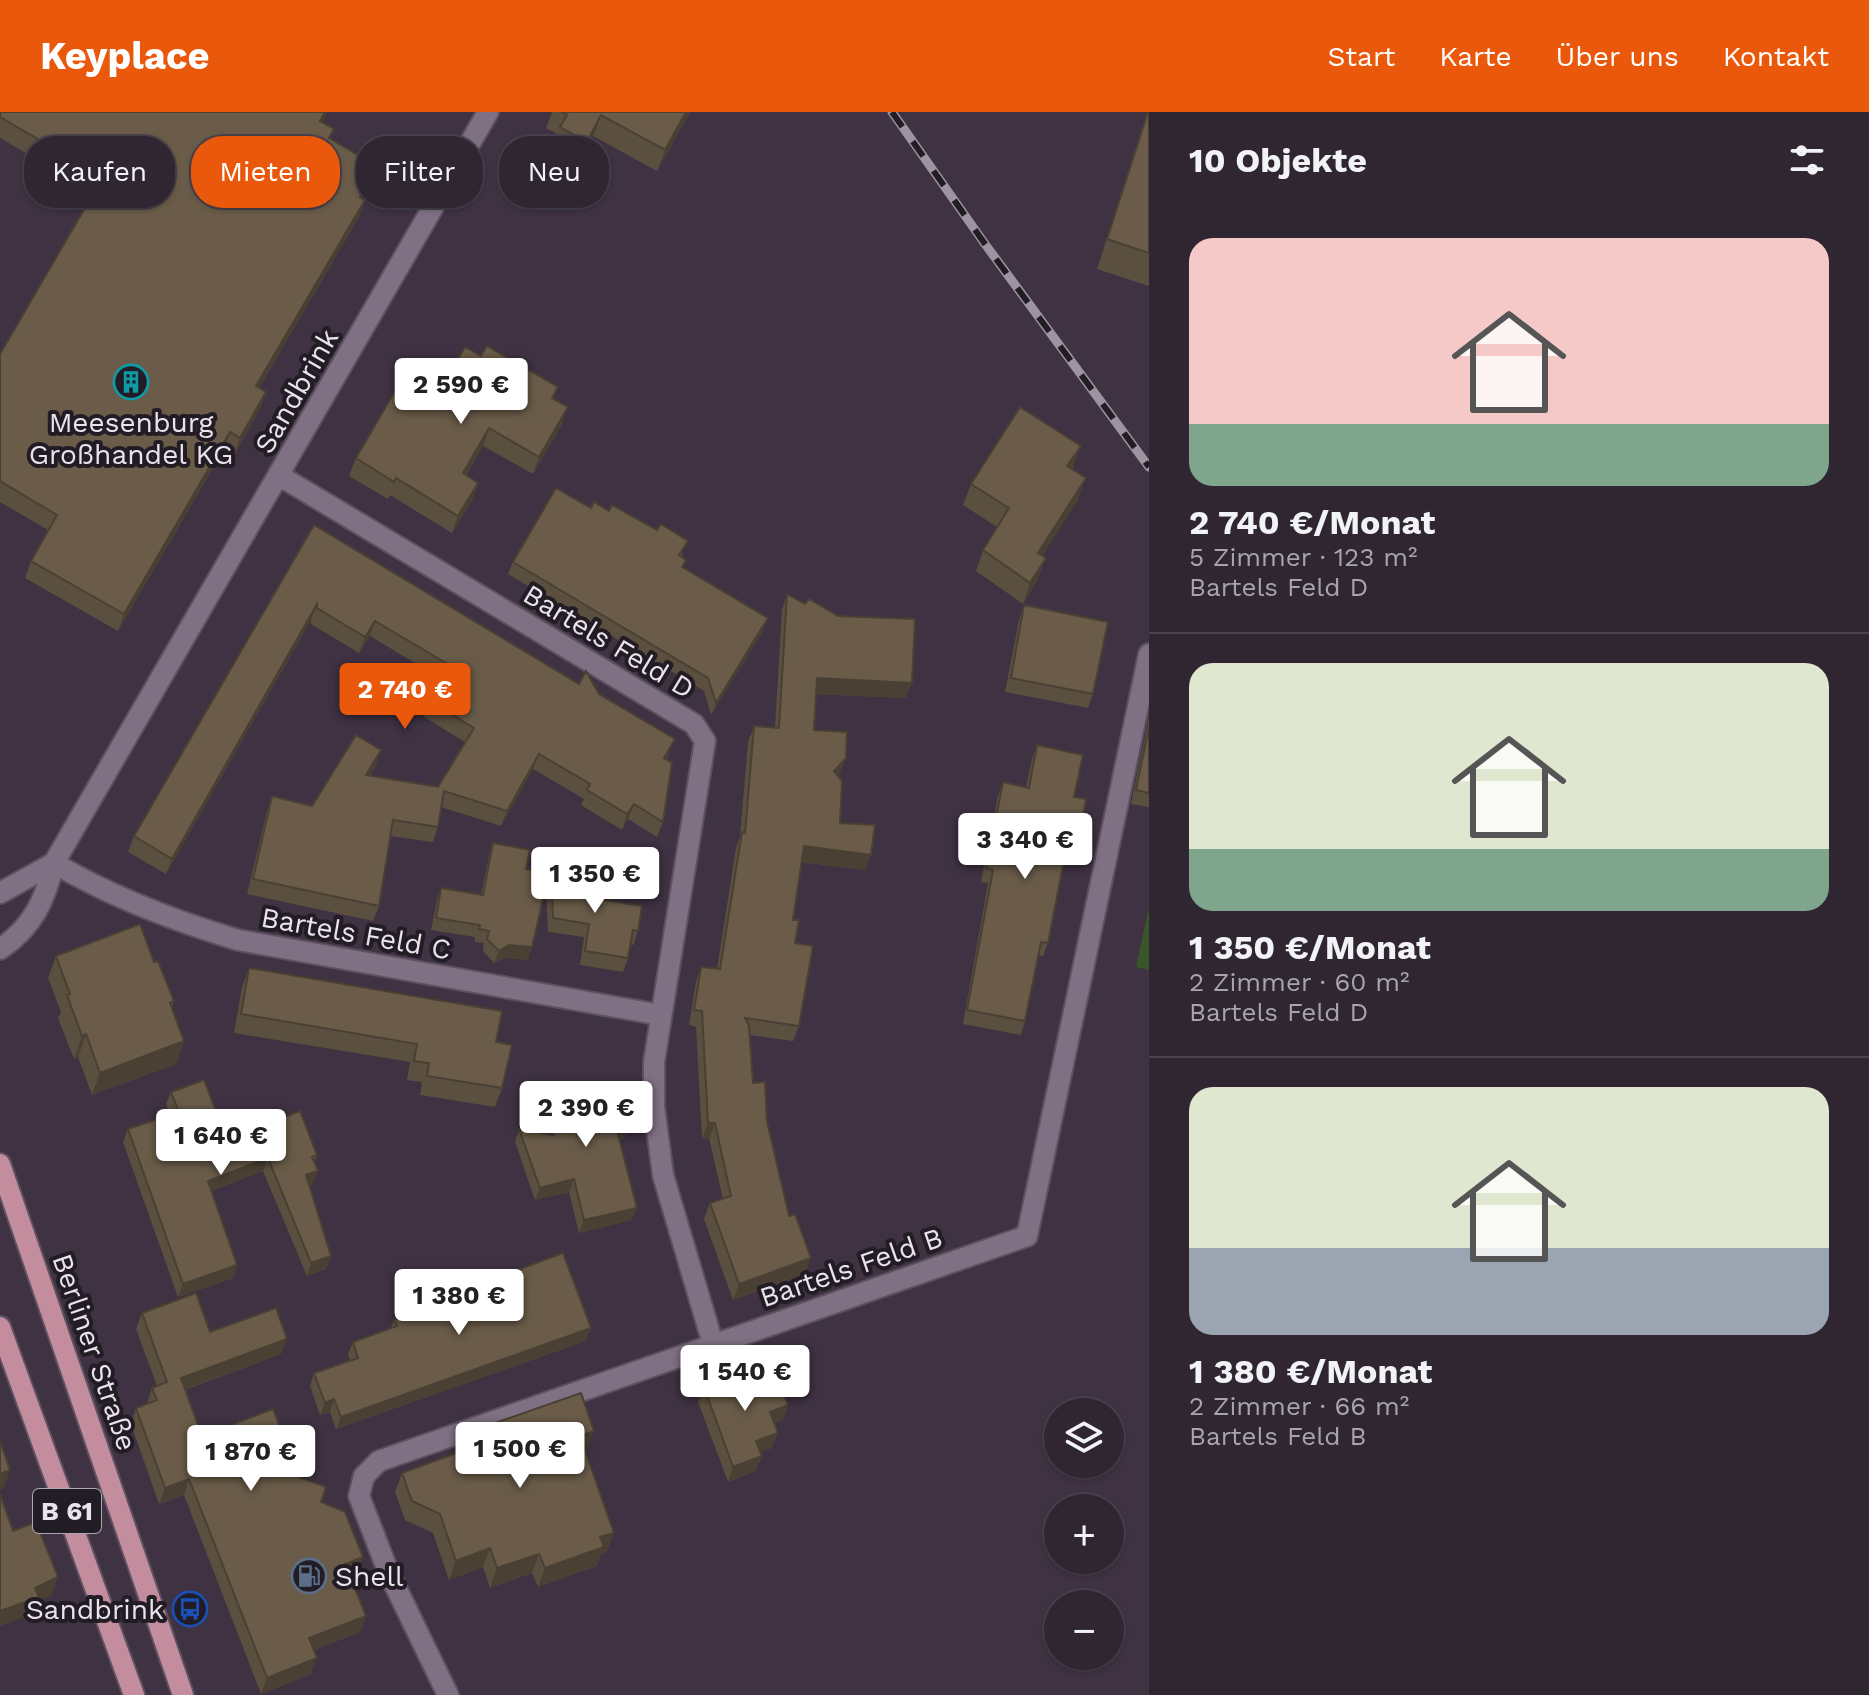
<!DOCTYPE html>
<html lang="de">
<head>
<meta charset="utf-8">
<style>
	:root { --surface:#2f2632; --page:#3b323e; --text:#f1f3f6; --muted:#a7a5ac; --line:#4a434d; --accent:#ea580c }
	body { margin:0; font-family:"Work Sans",sans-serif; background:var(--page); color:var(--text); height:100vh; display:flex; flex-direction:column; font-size:30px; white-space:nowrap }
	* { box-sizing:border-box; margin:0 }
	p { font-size:26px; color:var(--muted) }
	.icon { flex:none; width:44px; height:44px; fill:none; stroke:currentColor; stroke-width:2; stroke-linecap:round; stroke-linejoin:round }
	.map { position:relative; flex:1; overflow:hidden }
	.side { display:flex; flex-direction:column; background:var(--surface); width:720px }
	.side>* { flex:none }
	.top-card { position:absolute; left:24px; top:24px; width:760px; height:72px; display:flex; gap:16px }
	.fabs { position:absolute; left:1044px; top:1286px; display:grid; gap:16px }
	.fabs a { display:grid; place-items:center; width:80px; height:80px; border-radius:50%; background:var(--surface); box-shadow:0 2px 6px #0004,0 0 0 2px var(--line); font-size:40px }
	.price { position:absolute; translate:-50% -68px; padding:0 18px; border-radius:8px; background:#fff; color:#222; font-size:26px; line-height:52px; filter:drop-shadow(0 2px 4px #0008) }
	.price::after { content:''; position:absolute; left:50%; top:48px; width:24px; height:18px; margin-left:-12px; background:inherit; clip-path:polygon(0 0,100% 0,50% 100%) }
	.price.on { background:var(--accent); color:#fff }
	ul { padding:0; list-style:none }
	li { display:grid; align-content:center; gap:16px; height:424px; padding:0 40px }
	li+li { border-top:2px solid var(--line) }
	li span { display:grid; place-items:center; height:248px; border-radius:24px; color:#555 }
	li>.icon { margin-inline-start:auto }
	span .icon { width:144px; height:144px; fill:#fffc; stroke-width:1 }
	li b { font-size:34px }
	h2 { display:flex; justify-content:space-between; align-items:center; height:96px; padding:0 40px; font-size:34px }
	.pill { padding:0 28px; border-radius:32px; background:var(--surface); box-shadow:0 2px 6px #0004,0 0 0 2px var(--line); font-size:28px; line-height:72px }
	.pill.on { background:var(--accent); color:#fff }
	header { display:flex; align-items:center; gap:48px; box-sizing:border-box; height:112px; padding:0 40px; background:var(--accent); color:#fff }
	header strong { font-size:38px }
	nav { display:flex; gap:44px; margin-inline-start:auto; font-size:28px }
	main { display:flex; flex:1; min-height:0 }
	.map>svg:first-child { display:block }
	.green { fill:#385629 }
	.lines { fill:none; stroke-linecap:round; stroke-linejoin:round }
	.minor-casing { stroke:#5d5160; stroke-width:24 }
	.primary-casing { stroke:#5d5160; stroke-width:24 }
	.minor { stroke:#807084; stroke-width:20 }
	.primary { stroke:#c38d9d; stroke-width:20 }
	.rail-casing { stroke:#9d93a1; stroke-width:9 }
	.rail { stroke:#221c24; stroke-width:6; stroke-dasharray:18; stroke-linecap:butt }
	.wall { fill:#5b4f3f }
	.shaded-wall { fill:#4a4033 }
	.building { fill:#6a5c49; stroke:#4a4033; stroke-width:2 }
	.labels { text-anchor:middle; stroke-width:8; stroke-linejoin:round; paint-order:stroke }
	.shield { fill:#221c24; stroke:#aea7b1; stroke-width:2 }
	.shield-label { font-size:26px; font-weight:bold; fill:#eae2ed }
	.street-label { font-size:28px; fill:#eae2ed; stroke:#221c24 }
	.poi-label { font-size:28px; fill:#eae2ed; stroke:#221c24 }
</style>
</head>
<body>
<header>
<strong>Keyplace</strong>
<nav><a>Start</a><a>Karte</a><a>Über uns</a><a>Kontakt</a></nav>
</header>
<main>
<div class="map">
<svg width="1149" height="1583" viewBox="0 0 1149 1583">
	<rect width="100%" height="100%" fill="#3f3243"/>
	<!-- green -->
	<path class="green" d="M1149,795V858L1136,855Z"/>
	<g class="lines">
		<!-- minor casing -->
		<g class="minor-casing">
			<path id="minor" d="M280,364L694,612L705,629L654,950V994L663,1063L713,1232
				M54,751C111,785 175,809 238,828L661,903
				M0,781L54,751
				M0,837C33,815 45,788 54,751L488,0
				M448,1583L388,1459L359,1384L364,1364L379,1349L1027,1124L1149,542"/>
		</g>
		<!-- primary casing -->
		<g class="primary-casing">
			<path id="primary" d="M0,1052L183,1583
				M0,1215L134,1583"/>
		</g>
		<!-- minor -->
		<use href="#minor" class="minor"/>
		<!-- primary -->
		<use href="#primary" class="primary"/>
		<!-- rail casing -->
		<g class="rail-casing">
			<path id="rail" d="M892,0L985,132L1149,355"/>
		</g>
		<!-- rail -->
		<use href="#rail" class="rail"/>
	</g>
	<!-- wall -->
	<path class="wall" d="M0,0L323,11L334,17L330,27L378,55L372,72L363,87L365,88L359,105L259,276L266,280L260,297L234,343L224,337L118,519L25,466L31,449L48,418L0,390V242L94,81L0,26Z
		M552,0H690L657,59L593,24L580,51L552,36L557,22L546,16Z
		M1147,0H1149V174L1097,157Z
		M554,286L562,312L533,362L483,334L466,363L478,371L472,388L452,421L390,383L388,387L349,364L356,346L431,293Z
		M1073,355L1072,357L1078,388L1042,443L1038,467L1023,492L976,459L983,438L997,415L963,393L971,372Z
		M591,396L609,399L683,441L681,445L684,456L763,519L711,603L704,579L508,462L513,450Z
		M314,413L579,572L599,582L669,642L666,648L663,710L657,725L628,707L622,718L581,693L584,687L533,657L501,714L441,695L438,715L433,730L390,724L379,794L373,809L247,782L267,699L272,684L312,694L376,654L370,664L438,675L465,630L424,605L430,590L443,568L370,524L359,541L311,512V508L166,762L128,740L134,724Z
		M787,482L906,586L816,582L814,618L840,661L838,664L840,711L865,758L801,750L793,808L795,831L799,914L793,929L750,923L753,971L767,1009L789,1104L805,1162L733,1188L704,1107L710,1091L723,1087L709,1026L702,1027L696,915L689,913L696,870L701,855L717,857L736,736L740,725L748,630L754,614L775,615L782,498Z
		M1024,493L1093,582L1088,596L1005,580L1019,508Z
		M1149,605V695L1131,692Z
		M1037,633L1074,685L1079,725L1074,738L1066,737L1048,831L1043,844L1038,843L1025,909L1021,923L963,912L988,771L981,770L998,684L1003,670L1026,675L1032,647Z
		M493,731L546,773L551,760L638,819L633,833H630L628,846L623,860L580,853L584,825L548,820L546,774L528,848L504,846L494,851L483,839L484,831L475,830V825L431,818L437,788L441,776L481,783L489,744Z
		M56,844L174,889L172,895L184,929L176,952L92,983L78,945L74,947L58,906L61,900L48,866Z
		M249,856L496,930L502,976L495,995L420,983L422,970L407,968L410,950L234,921L242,875Z
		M562,974L628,1014L624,1027H619L632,1108L579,1121L569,1080L535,1088L515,1030L519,1017L551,1022L557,987Z
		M171,980L222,1015L256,1016L317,1043L314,1050L313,1072L309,1073L331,1144L326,1157L307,1164L263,1059L212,1079L237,1153L233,1166L178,1185L123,1030L128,1017L170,1003L166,992Z
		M512,1160L586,1229L336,1317L330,1300L320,1303L310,1274L314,1261L350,1248L348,1242L353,1230L391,1216L394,1208L510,1165Z
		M142,1201L281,1242L185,1278L202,1324L299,1365L321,1390L357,1461L350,1464L360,1520L314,1538L311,1562L261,1582L184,1383L159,1392L131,1312L136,1296L147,1292L152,1276L157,1274L136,1217Z
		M760,1273L788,1293L783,1308L774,1311L772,1336L760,1340L756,1359L728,1370L698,1290L704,1275Z
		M495,1311L587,1338L585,1339L607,1440L601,1442L597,1454L538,1475L532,1461L490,1476L483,1455L449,1468L433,1421L405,1408L395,1380L402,1361L488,1330Z"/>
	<!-- shaded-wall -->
	<path class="shaded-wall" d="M325,0H327L324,8L314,26L320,9Z
		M686,0H690L657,59L665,38Z
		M601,3L593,24L580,51L587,30Z
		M378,55L372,72L354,102L360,85Z
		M365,88L359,105L250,291L256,274Z
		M266,280L260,297L234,343L240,326Z
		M568,295L562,312L533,362L539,345Z
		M489,316L483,334L456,378L463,361Z
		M230,320L224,337L118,519L124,502Z
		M1081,334L1073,355L1060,376L1067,354Z
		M1086,366L1078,388L1031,462L1038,441Z
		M478,371L472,388L452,421L458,404Z
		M1046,446L1038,467L1023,492L1030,471Z
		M317,492L311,508L166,762L172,747Z
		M768,506L763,519L711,603L716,591Z
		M375,509L370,524L359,541L365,525Z
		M817,566L912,571L906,586L811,582Z
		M675,627L669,642L658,661L664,646Z
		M381,638L376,654L361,679L366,663Z
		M539,642L533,657L501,714L507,699Z
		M846,646L840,661L828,675L834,659Z
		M634,692L628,707L622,718L627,702Z
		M804,734L871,743L865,758L798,749Z
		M509,833L532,835L528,848L504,846L494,851L499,839Z
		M86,922L78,945L74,947L82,924Z
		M184,929L176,952L92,983L100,961Z
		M708,1011H715L709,1026L702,1027Z
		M628,1014L624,1027L612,1028L616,1015Z
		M268,1046L263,1059L204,1082L208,1069Z
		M318,1059L313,1072L302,1076L306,1063Z
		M574,1067L569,1080L535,1088L540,1076Z
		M637,1096L632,1108L579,1121L584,1108Z
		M331,1144L326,1157L307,1164L311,1151Z
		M811,1146L805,1162L733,1188L739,1172Z
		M237,1153L233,1166L178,1185L183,1172Z
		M591,1216L586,1229L336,1317L341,1305Z
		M287,1227L281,1242L175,1281L181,1266Z
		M334,1287L330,1300L320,1303L325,1291Z
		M788,1293L783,1308L765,1315L770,1300Z
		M594,1319L587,1338L573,1344L580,1324Z
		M778,1321L772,1336L750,1344L756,1329Z
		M762,1344L756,1359L728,1370L733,1355Z
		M10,1358L4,1376L0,1378V1362Z
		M189,1367L184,1383L159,1392L165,1376Z
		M614,1421L607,1440L601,1442L597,1454L538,1475L545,1456L600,1425Z
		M490,1436L483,1455L449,1468L456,1449Z
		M539,1442L532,1461L490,1476L497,1456Z
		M363,1445L357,1461L340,1468L345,1452Z
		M58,1465L51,1484L37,1490L32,1503L0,1514V1499L35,1476Z
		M366,1504L360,1520L303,1542L309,1526Z
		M317,1546L311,1562L261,1582L267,1566Z"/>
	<!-- building -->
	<path class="building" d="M0,0H325L320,9L334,17L329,26L378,55L360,85L365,88L256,274L266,280L240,326L230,320L124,502L31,449L57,403L0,369V242L103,65L0,5Z
		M562,0H686L665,38L601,3L587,30L560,15L567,3Z
		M1148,0H1149V141L1107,127Z
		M487,234L558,275L552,286L568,295L539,345L489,316L463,361L478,371L458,404L396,366L394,370L356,346L398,274L431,293L465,235L481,244Z
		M1020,295L1081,334L1067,354L1086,366L1038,441L1046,446L1030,471L983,438L1009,396L971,372Z
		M556,376L591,396L594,390L609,399L612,393L657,418L661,412L688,429L679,443L686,448L682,455L768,506L716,591L708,566L513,450Z
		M314,413L579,572L586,559L599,582L675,627L664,646L672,651L663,710L634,692L627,702L587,678L590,672L539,642L507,699L444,679L438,715L393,708L379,794L253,767L272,684L312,694L356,623L381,638L366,663L438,675L474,616L430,590L451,554L375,509L365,525L317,496V492L172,747L134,724Z
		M787,482L805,492L809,487L838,504L915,507L912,571L817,566L814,618L847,620L846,646L834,659L842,669L840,711L875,713L871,743L804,734L793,808H799L795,831L813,834L799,914L745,906L749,914L753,971L765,970L767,1009L789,1104L795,1102L811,1146L739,1172L710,1091L731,1084L715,1011H708L702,899L694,898L701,855L720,857L742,720L745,721L754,614L779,616Z
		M1024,493L1108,510L1093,582L1011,566Z
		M1149,615V681L1136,678Z
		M1037,633L1083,643L1074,685L1086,687L1079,725L1069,723L1048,831L1041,830L1025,909L967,898L993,758L986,756L1003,670L1029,676Z
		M493,731L530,738L526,757L549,761L532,835L509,833L499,839L487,827L489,819L479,817L480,813L436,806L441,776L483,783Z
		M551,760L594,767L591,786L642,794L638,819L633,818L628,846L585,839L589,812L553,806Z
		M140,812L154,850L158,849L174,889L170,891L184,929L100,961L86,922L82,924L67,883L70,882L56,844Z
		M249,856L502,899L496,930L512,933L502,976L427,964L429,951L414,949L417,932L241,902Z
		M204,968L222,1015L251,1004L256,1016L300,999L317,1043L312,1045L318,1059L306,1063L331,1144L311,1151L268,1046L208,1069L237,1153L183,1172L128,1017L179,1000L171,980Z
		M626,972L628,1014L616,1015L637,1096L584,1108L574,1067L540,1076L519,1017L554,1023L562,974Z
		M563,1141L591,1216L341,1305L334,1287L325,1291L314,1261L358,1246L353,1230L397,1214L394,1208L494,1171L514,1164L512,1160Z
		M196,1181L210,1220L276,1196L287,1227L181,1266L202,1324L273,1297L299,1365L326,1375L321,1390L345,1400L363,1445L345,1452L366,1504L309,1526L317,1546L267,1566L189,1367L165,1376L136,1296L157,1288L152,1276L167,1270L142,1201Z
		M754,1256L760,1273L778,1266L788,1293L770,1300L778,1321L756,1329L762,1344L733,1355L704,1275Z
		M581,1281L594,1319L580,1324L614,1421L600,1425L604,1435L545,1456L539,1442L497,1456L490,1436L456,1449L440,1402L412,1389L402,1361L500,1325L495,1311Z
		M0,1329L10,1358L0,1362Z
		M0,1382L13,1419L36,1410L58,1465L35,1476L39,1485L0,1499Z"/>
	<!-- icons -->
	<defs>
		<g id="building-ring" transform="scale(1.8)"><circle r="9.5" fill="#221c24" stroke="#0f9aa8" stroke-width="1.5"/><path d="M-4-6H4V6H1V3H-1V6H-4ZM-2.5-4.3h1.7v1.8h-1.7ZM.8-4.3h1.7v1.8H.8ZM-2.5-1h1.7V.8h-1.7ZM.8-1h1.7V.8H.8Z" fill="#0f9aa8"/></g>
		<g id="fuel-ring" transform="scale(1.8)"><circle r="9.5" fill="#221c24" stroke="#5c6f8a" stroke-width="1.5"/><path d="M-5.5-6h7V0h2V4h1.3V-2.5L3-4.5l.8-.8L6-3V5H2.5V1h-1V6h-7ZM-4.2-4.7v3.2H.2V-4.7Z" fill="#5c6f8a"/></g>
		<g id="bus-ring" transform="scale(1.8)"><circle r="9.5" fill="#221c24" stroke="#1a4fb4" stroke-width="1.5"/><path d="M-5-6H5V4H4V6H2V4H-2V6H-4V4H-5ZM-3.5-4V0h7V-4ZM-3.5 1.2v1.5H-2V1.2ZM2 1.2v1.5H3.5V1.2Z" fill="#1a4fb4"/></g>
	</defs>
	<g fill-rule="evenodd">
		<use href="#building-ring" x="131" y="270"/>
		<use href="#fuel-ring" x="309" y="1464"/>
		<use href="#bus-ring" x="190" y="1497"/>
	</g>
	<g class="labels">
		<!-- shield labels -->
		<rect class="shield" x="33" y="1377" width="68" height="44" rx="6"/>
		<g class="shield-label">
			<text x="67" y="1408">B 61</text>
		</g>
		<!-- street labels -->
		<g class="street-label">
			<text transform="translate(296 279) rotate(-60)" y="10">Sandbrink</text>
			<text transform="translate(609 529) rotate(31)" y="10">Bartels Feld D</text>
			<text transform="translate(356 821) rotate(10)" y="10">Bartels Feld C</text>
			<text transform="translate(851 1155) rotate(-19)" y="10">Bartels Feld B</text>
			<text transform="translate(95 1240) rotate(71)" y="10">Berliner Straße</text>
		</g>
		<!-- poi labels -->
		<g class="poi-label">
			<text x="131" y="320">Meesenburg<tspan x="131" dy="32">Großhandel KG</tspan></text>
			<text x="335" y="1474" text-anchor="start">Shell</text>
			<text x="164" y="1507" text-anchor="end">Sandbrink</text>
		</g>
	</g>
</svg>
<div class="fabs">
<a><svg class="icon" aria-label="layers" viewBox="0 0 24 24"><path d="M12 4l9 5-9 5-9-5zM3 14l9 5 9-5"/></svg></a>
<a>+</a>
<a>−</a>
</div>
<b class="price" style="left:461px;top:314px">2 590 €</b>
<b class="price on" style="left:405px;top:619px">2 740 €</b>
<b class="price" style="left:1025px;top:769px">3 340 €</b>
<b class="price" style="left:595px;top:803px">1 350 €</b>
<b class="price" style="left:586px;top:1037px">2 390 €</b>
<b class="price" style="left:221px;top:1065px">1 640 €</b>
<b class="price" style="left:459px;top:1225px">1 380 €</b>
<b class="price" style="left:745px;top:1301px">1 540 €</b>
<b class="price" style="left:520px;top:1378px">1 500 €</b>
<b class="price" style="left:251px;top:1381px">1 870 €</b>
<div class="top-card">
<a class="pill">Kaufen</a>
<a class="pill on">Mieten</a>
<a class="pill">Filter</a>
<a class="pill">Neu</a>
</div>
</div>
<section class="side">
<h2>10 Objekte<svg class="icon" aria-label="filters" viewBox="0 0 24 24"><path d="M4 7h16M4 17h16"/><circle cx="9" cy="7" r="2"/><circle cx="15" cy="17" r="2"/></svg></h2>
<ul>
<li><span style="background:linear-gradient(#f6c9c9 75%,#7fa58c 0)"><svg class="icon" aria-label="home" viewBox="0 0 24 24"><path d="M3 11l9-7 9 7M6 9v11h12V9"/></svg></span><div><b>2 740 €/Monat</b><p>5 Zimmer · 123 m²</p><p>Bartels Feld D</p></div></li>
<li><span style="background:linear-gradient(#dfe7d0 75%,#7fa58c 0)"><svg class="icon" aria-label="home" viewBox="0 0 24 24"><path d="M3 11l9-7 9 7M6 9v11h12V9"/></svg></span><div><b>1 350 €/Monat</b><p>2 Zimmer · 60 m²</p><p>Bartels Feld D</p></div></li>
<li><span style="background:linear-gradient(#dfe7d0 65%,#9aa5b1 0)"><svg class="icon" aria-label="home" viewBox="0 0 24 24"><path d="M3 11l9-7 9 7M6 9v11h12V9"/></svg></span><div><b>1 380 €/Monat</b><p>2 Zimmer · 66 m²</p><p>Bartels Feld B</p></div></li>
</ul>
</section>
</main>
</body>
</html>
